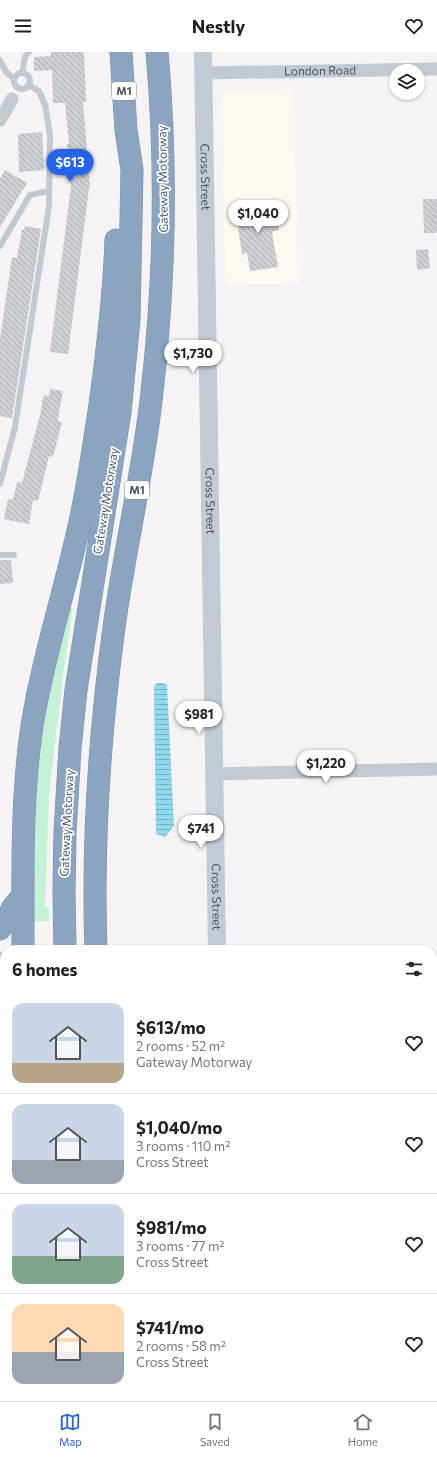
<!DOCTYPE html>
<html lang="en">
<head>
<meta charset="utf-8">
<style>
	:root { --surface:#fff; --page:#f6f6f6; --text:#202124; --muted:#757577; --line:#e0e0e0; --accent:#2563eb }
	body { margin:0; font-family:Commissioner,sans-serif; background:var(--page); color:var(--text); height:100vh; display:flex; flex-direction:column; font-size:15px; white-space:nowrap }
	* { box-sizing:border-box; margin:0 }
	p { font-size:13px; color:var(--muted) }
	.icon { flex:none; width:22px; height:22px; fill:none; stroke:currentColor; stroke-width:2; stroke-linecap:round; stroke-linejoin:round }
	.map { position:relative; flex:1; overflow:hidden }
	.panel { position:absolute; left:0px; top:893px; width:437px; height:456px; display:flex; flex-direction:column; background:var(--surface); border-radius:16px 16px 0 0; box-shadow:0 1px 3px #0004 }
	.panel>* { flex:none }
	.fabs { position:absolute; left:389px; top:12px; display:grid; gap:8px }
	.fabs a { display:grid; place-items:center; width:36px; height:36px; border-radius:50%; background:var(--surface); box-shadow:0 1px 3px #0004; font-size:20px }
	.price { position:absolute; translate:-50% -34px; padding:0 9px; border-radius:14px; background:#fff; color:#222; font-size:13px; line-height:26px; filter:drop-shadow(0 1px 2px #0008) }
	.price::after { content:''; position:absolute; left:50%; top:24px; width:12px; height:9px; margin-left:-6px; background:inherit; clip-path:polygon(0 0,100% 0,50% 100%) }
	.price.on { background:var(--accent); color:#fff }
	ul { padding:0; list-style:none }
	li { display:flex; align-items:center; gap:12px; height:100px; padding:0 12px }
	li+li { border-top:1px solid var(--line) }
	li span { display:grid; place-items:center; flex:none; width:112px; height:80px; border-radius:12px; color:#555 }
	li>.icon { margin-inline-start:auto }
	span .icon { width:48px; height:48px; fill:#fffc; stroke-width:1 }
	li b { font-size:17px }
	h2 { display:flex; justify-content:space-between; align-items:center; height:48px; padding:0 12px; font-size:17px }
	header { display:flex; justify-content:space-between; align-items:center; height:52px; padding:0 12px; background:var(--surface); font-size:18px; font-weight:700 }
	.tab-bar { display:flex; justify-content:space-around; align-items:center; height:56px; border-top:1px solid var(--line); background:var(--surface); font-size:11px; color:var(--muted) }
	.tab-bar a { display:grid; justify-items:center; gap:2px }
	.tab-bar .on { color:var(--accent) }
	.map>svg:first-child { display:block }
	.commercial { fill:#fdf9ef }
	.grass { fill:#c3f1d5 }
	.forest { fill:url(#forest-firs) }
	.park { fill:url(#park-tufts) }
	.water { fill:url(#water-rules) }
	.building { fill:url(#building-back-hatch) }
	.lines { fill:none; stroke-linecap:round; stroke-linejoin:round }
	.trunk-casing { stroke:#7690ad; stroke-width:22 }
	.motorway-casing { stroke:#7690ad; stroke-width:23 }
	.service { stroke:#c1cad2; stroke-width:6 }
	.minor { stroke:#c1cad2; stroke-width:13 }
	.secondary { stroke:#c1cbd6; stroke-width:18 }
	.trunk { stroke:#9fb4c9; stroke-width:21 }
	.motorway { stroke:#8ba5c1; stroke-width:22 }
	.labels { text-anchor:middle; stroke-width:3.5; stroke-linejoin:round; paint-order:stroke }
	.shield { fill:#fff; stroke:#808990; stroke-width:1 }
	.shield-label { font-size:11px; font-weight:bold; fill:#4a5661 }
	.street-label { font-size:12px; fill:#4a5661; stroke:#fff }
</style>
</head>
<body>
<header><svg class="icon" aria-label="menu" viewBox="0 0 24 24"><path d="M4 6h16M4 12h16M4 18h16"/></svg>Nestly<svg class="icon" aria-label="heart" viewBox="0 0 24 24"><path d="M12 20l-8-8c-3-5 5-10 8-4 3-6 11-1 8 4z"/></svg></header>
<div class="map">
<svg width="437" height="1349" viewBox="0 0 437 1349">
	<defs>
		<pattern id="forest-firs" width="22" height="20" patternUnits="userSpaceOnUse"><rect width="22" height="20" fill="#c3f1d5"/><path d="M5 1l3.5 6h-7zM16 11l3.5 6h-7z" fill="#a0c6b0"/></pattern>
		<pattern id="park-tufts" width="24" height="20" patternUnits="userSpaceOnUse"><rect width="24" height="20" fill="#c3f1d5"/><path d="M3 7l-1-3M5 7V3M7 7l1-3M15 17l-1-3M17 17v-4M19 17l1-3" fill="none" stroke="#a0c6b0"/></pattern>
		<pattern id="water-rules" width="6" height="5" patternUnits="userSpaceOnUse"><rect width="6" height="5" fill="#90daee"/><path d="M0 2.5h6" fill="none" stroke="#78b4c4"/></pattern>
		<pattern id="building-back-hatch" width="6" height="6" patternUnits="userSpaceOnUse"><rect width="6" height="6" fill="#cdcfd5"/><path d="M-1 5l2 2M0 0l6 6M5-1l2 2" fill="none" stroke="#a8abb0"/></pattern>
	</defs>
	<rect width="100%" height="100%" fill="#f5f3f3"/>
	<!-- commercial -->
	<path class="commercial" d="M294,37L298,231L225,233L222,45L226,39H230Z"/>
	<!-- grass -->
	<path class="grass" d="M70,556H73L65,608L49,742L45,854L49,856V869H33C34,813 34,757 40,702C46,652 58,604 70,556Z"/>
	<!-- forest -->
	<path class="forest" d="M0,919L5,921V1017L0,1018Z
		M432,974L437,975V1016H432Z"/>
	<!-- park -->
	<path class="park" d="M0,1159L5,1165V1344H70L72,1349H0Z"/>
	<!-- water -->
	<path class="water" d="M157,631H163L167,633L174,774L165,785L156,782L154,635Z"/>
	<!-- building -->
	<path class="building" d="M51,0H84L86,50H83L90,136H89L68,302L50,300L71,134L67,92H69L65,51H53L52,18L34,19V5L51,4Z
		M42,80L44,118L19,120L18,82Z
		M5,118L27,131L0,175V127Z
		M423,147H437V181H424Z
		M274,148L279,178L272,180L278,215L250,219L247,201L242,202L235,155Z
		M25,174L41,177L12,366L0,364V287L12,205L17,206L22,178H24Z
		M428,197L430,216L417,218L416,198Z
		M50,337L63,339L58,367V369L62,370L53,405L49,404L38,449L33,448L29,472L4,467L8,447L13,448L17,430L22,431L41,359L43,345H44L45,343L49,344Z
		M0,508H11L13,531L0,532Z"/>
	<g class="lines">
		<!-- trunk casing -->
		<g class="trunk-casing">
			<path id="trunk" d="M432,1031H437
				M0,1033H5
				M432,1061H437
				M0,1063H5"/>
		</g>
		<!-- motorway casing -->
		<g class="motorway-casing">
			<path id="motorway" d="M0,877L5,871L13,855L23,843
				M23,898C23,823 21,748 32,674C43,605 65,539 80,470C88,434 93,397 99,360C107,303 114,246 116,188
				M65,898L64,838L65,780L70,696L76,638L120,360L129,268L132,118L126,78L121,0
				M96,898C92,788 100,677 115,568C126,491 144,416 152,340C165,227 167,113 157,0
				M0,1124L5,1128
				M88,1344L89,1349
				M130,1344L131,1349
				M161,1344L162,1349
				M218,1344L219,1349"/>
		</g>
		<!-- service -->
		<path class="service" d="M0,8L6,20L14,27
			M22,21L25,5L29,0
			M14 29a8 8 0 1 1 16 0a8 8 0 1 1-16 0Z
			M0,194L30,143L49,139
			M0,432L15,375L49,154L50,83L45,53L39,39L28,33
			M0,503H14"/>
		<!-- minor -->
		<g class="minor">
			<path id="s1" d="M203,21L437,17"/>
			<path d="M0,68L12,47"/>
			<path d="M214,722L437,717"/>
		</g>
		<!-- secondary -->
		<g class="secondary">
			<path id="s2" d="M203,0L217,898"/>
			<path d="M0,909L5,911"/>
			<path d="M432,957L437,959"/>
			<path d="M432,1099H437"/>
			<path d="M0,1111H5"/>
			<path d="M432,1114H437"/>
		</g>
		<!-- trunk -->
		<use href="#trunk" class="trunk"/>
		<!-- motorway -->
		<use href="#motorway" class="motorway"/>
	</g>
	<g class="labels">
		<!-- shield labels -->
		<g class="shield">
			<rect x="112" y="30" width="24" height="18" rx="3"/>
			<rect x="125" y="429" width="24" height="18" rx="3"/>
		</g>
		<g class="shield-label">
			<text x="124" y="43">M1</text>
			<text x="137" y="442">M1</text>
		</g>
		<!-- street labels -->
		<g class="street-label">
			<text dy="4" stroke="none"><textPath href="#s1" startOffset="117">London Road</textPath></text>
			<text dy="4" stroke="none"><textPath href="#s2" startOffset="125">Cross Street</textPath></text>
			<text transform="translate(163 127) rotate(-91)" y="4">Gateway Motorway</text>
			<text transform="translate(106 449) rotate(-81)" y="4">Gateway Motorway</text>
			<text dy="4" stroke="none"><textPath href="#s2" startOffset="449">Cross Street</textPath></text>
			<text transform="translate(67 771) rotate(-87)" y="4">Gateway Motorway</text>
			<text dy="4" stroke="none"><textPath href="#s2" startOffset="845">Cross Street</textPath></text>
		</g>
	</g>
</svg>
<div class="fabs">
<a><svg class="icon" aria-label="layers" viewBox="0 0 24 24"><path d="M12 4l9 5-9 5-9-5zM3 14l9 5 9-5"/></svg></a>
</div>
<b class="price on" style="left:70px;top:131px">$613</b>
<b class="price" style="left:258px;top:182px">$1,040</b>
<b class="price" style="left:193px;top:322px">$1,730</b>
<b class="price" style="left:199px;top:683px">$981</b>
<b class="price" style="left:326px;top:732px">$1,220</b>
<b class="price" style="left:201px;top:797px">$741</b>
<section class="panel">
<h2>6 homes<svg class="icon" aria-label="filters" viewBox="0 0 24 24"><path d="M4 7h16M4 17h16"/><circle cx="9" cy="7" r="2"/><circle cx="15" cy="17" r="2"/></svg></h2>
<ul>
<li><span style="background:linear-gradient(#c9d6e8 75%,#b9a48a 0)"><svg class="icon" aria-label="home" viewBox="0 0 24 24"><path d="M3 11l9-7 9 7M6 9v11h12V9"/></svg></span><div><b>$613/mo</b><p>2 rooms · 52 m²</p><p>Gateway Motorway</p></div><svg class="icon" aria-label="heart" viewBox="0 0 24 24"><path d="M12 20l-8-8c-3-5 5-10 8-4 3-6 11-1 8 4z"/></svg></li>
<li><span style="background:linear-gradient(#c9d6e8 70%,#9aa5b1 0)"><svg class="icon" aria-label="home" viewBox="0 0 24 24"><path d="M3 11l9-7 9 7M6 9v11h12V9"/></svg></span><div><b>$1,040/mo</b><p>3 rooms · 110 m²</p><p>Cross Street</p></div><svg class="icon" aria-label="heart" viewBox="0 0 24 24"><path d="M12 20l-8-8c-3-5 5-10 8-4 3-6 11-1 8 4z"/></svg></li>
<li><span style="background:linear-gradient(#c9d6e8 65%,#7fa58c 0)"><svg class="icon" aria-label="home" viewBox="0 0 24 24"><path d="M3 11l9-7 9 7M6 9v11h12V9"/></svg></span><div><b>$981/mo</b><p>3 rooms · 77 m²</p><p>Cross Street</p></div><svg class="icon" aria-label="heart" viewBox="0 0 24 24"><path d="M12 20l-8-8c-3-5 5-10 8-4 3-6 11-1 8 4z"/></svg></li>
<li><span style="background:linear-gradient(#ffd9b3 60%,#9aa5b1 0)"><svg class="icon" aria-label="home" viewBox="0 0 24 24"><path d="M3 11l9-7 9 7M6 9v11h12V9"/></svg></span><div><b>$741/mo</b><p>2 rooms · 58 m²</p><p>Cross Street</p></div><svg class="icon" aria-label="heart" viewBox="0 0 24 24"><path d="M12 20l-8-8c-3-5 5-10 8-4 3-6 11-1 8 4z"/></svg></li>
</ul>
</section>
</div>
<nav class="tab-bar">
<a class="on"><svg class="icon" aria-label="map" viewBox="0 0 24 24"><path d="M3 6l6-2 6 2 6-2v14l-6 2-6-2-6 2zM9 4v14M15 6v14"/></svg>Map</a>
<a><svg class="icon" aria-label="saved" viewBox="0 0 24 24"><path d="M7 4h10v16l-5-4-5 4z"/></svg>Saved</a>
<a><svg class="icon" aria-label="home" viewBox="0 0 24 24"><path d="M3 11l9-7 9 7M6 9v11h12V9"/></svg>Home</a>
</nav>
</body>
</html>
